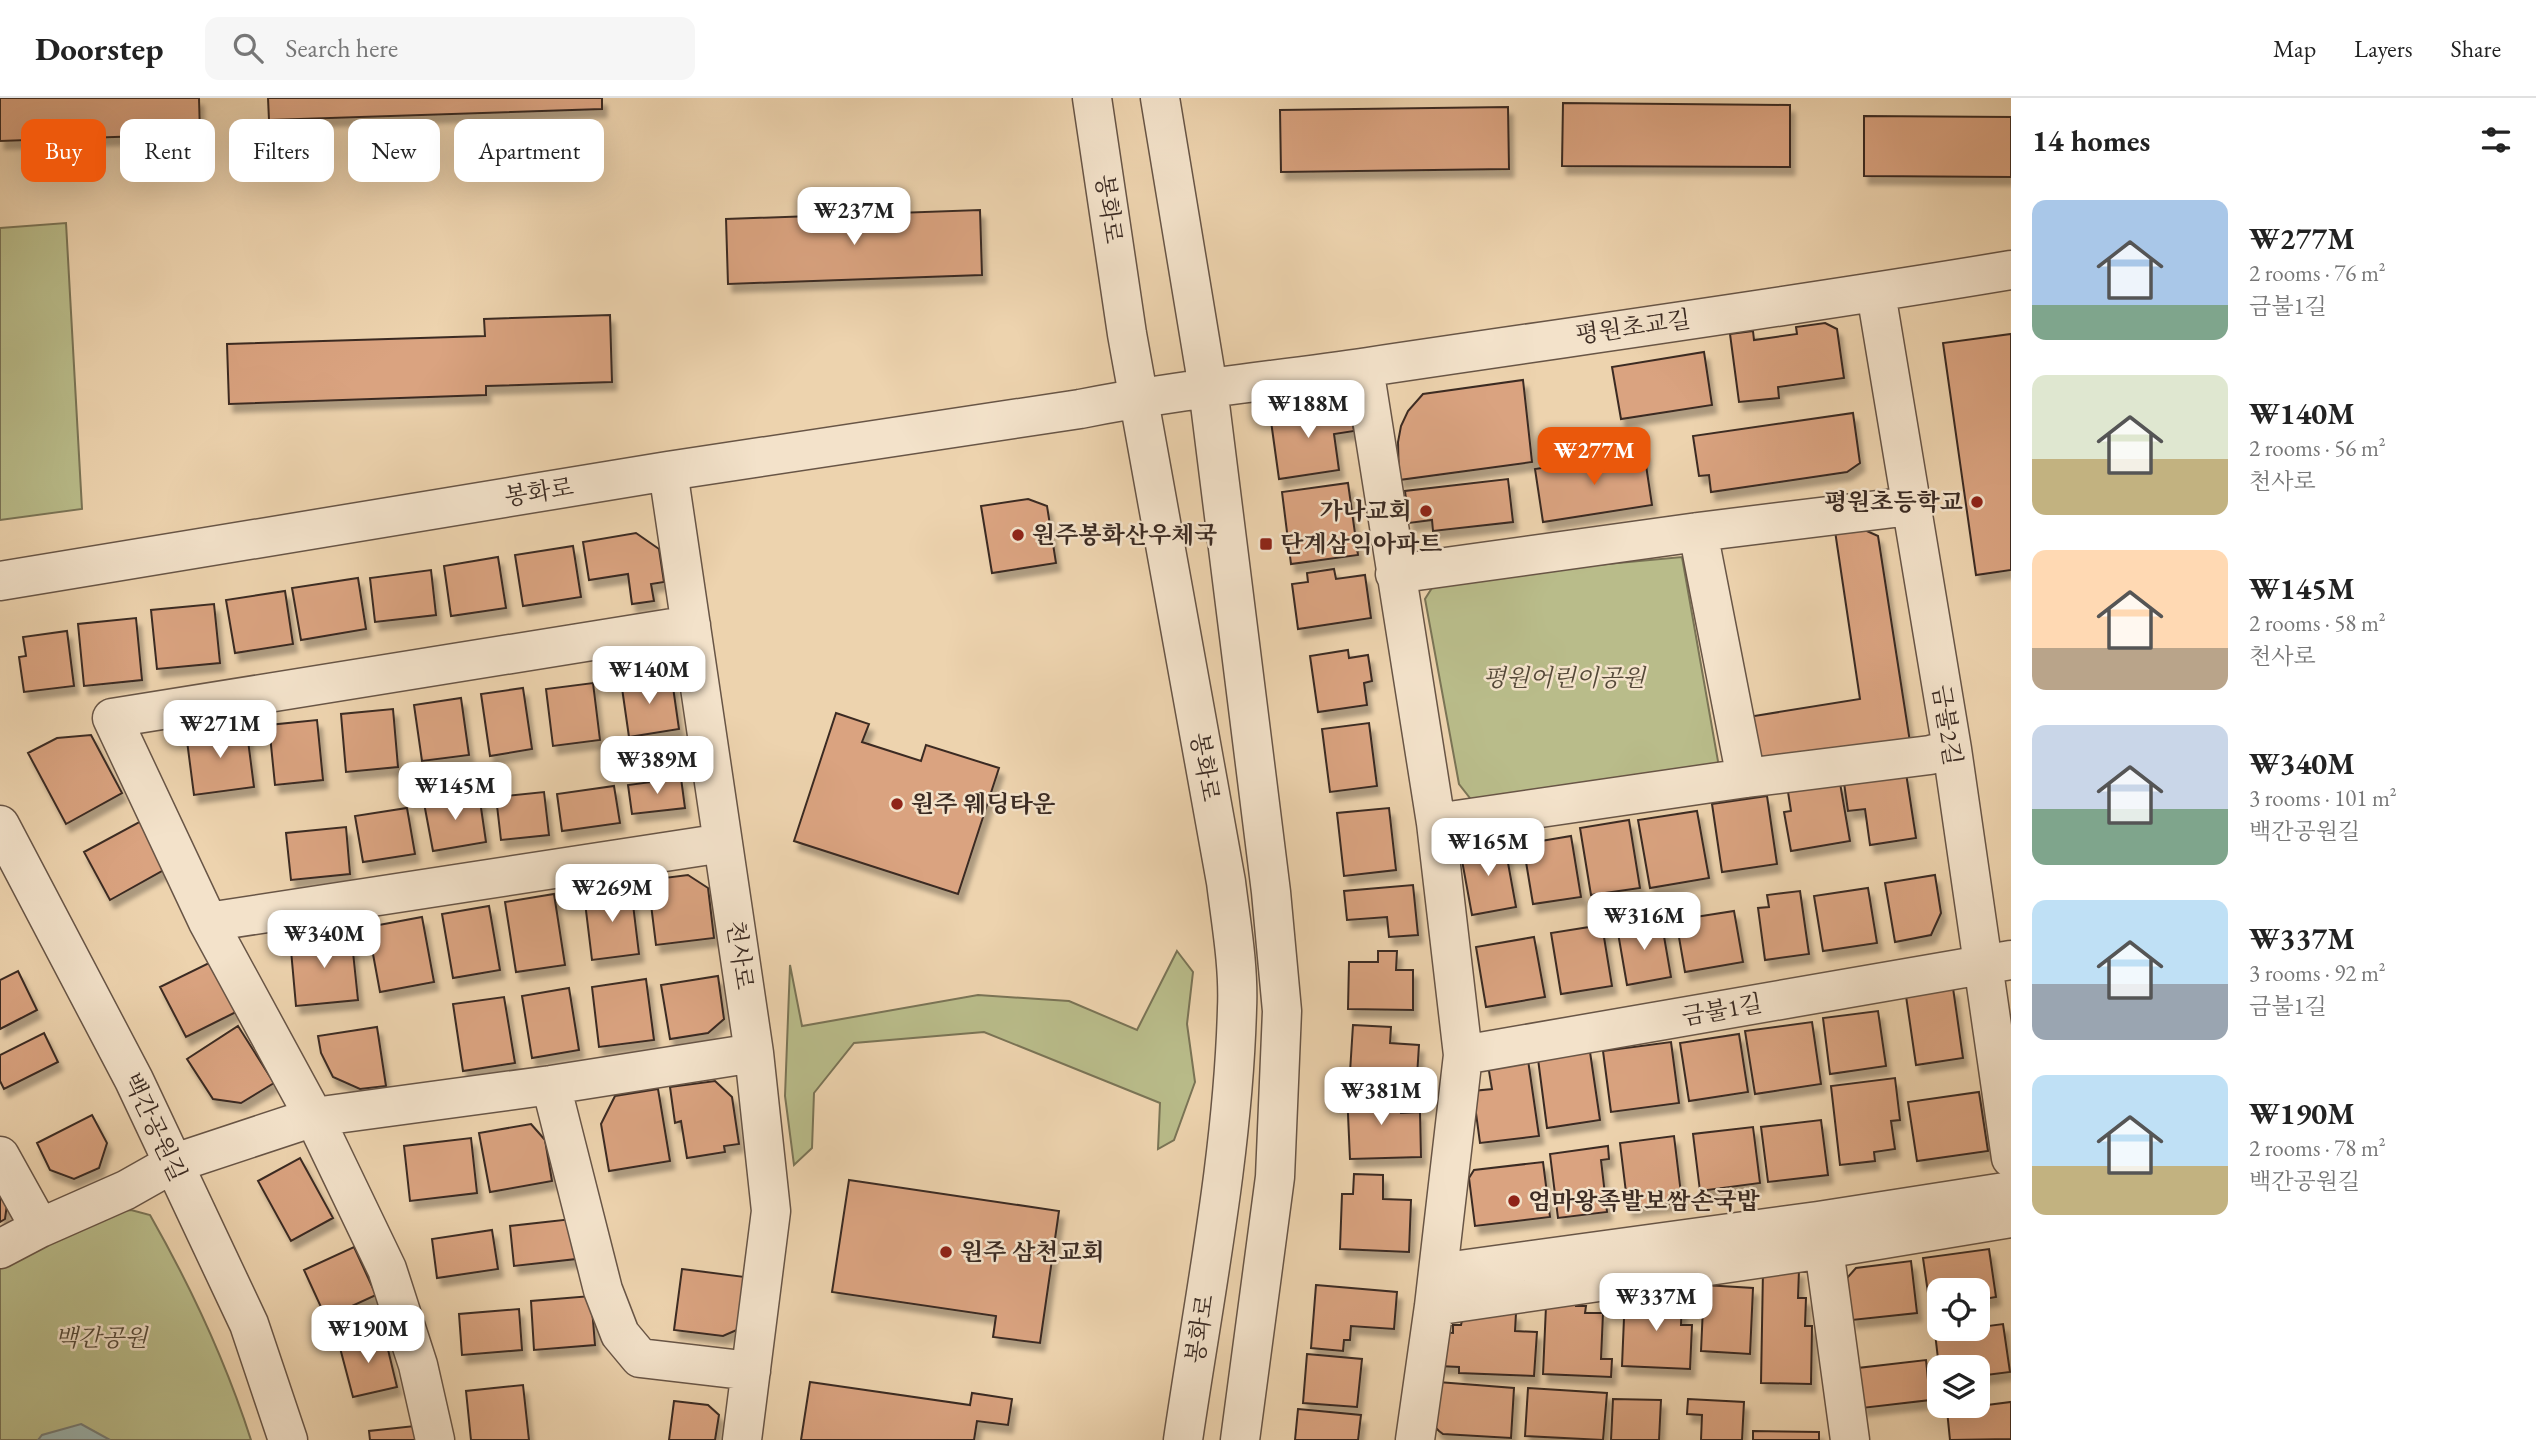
<!DOCTYPE html>
<html lang="en">
<head>
<meta charset="utf-8">
<style>
	:root { --surface:#fff; --page:#f6f6f6; --text:#222; --muted:#767676; --line:#e0e0e0; --accent:#ea580c }
	body { margin:0; font-family:"EB Garamond","Noto Serif KR",serif; background:var(--page); color:var(--text); height:100vh; display:flex; flex-direction:column; font-size:26px; white-space:nowrap }
	* { box-sizing:border-box; margin:0 }
	p { font-size:23px; color:var(--muted) }
	.icon { flex:none; width:38px; height:38px; fill:none; stroke:currentColor; stroke-width:2; stroke-linecap:round; stroke-linejoin:round }
	.map { position:relative; flex:1; overflow:hidden }
	.drawer { display:flex; flex-direction:column; background:var(--surface); width:525px }
	.drawer>* { flex:none }
	.banner { position:absolute; left:21px; top:21px; width:665px; height:63px; display:flex; gap:14px }
	.tools { position:absolute; left:1927px; top:1180px; display:grid; gap:14px }
	.tools a { display:grid; place-items:center; width:63px; height:63px; border-radius:14px; background:var(--surface); box-shadow:0 7px 28px #0002; font-size:35px }
	.price { position:absolute; translate:-50% -60px; padding:0 16px; border-radius:14px; background:#fff; color:#222; font-size:23px; line-height:46px; filter:drop-shadow(0 2px 4px #0008) }
	.price::after { content:''; position:absolute; left:50%; top:42px; width:21px; height:16px; margin-left:-10px; background:inherit; clip-path:polygon(0 0,100% 0,50% 100%) }
	.price.on { background:var(--accent); color:#fff }
	ul { padding:0; list-style:none }
	li { display:flex; align-items:center; gap:21px; height:175px; padding:0 21px }
	li span { display:grid; place-items:center; flex:none; width:196px; height:140px; border-radius:14px; color:#555 }
	li>.icon { margin-inline-start:auto }
	span .icon { width:84px; height:84px; fill:#fffc; stroke-width:1 }
	li b { font-size:30px }
	h2 { display:flex; justify-content:space-between; align-items:center; height:84px; padding:0 21px; font-size:30px }
	.pill { padding:0 24px; border-radius:14px; background:var(--surface); box-shadow:0 7px 28px #0002; font-size:24px; line-height:63px }
	.pill.on { background:var(--accent); color:#fff }
	header { display:flex; align-items:center; gap:42px; box-sizing:border-box; height:98px; padding:0 35px; background:var(--surface); border-bottom:2px solid var(--line) }
	header strong { font-size:33px }
	nav { display:flex; gap:38px; margin-inline-start:auto; font-size:24px }
	.search { width:490px; height:63px; background:var(--page); display:flex; align-items:center; gap:18px; box-sizing:border-box; padding:0 24px; border-radius:14px; color:var(--muted); font-size:26px }
	main { display:flex; flex:1; min-height:0 }
	.map>svg:first-child { display:block }
	.green { fill:#b9bc8a; stroke:#7a7456; stroke-width:2 }
	.water { fill:#9bb6b2; stroke:#757e79; stroke-width:2 }
	.building { fill:#daa380; stroke:#3b2b23; stroke-width:2; filter:url(#shadow) }
	.lines { fill:none; stroke-linecap:round; stroke-linejoin:round }
	.minor-casing { stroke:#685546; stroke-width:41 }
	.minor { stroke:#f3e2ca; stroke-width:38 }
	.poi-dot { fill:#8f2418; stroke:#f3e2ca; stroke-width:2.5 }
	.labels { text-anchor:middle; stroke-width:5; stroke-linejoin:round; paint-order:stroke }
	.street-label { font-size:24px; fill:#3b2b23; stroke:#f3e2ca }
	.poi-label { font-size:24px; font-weight:bold; fill:#3b2b23; stroke:#f3e2ca; text-anchor:start }
	.park-label { font-size:24px; font-style:italic; fill:#544838; stroke:#f3e2ca }
</style>
</head>
<body>
<header>
<strong>Doorstep</strong>
<div class="search"><svg class="icon" aria-label="search" viewBox="0 0 24 24"><circle cx="10" cy="10" r="6"/><path d="M15 15l6 6"/></svg>Search here</div>
<nav><a>Map</a><a>Layers</a><a>Share</a></nav>
</header>
<main>
<div class="map">
<svg width="2011" height="1342" viewBox="0 0 2011 1342">
	<defs>
		<filter id="shadow"><feDropShadow dx="4.5" dy="8" stdDeviation="2" flood-color="#0004"/></filter>
	</defs>
	<rect width="100%" height="100%" fill="#edd3ae"/>
	<filter id="stains"><feTurbulence type="fractalNoise" baseFrequency=".00286" numOctaves="4"/><feColorMatrix values="0 0 0 0 .2 0 0 0 0 .09 0 0 0 0 .02 0 0 0 .5 -.17"/></filter>
	<radialGradient id="worn" r=".72"><stop offset=".6" stop-color="#630" stop-opacity="0"/><stop offset="1" stop-color="#630" stop-opacity=".3"/></radialGradient>
	<!-- green -->
	<path class="green" d="M66,125L82,411L0,422V130Z
		M1682,459L1719,669L1473,704L1459,686L1425,501L1437,482Z
		M1177,853L1193,874L1187,926L1195,984L1174,1042L1158,1051L1160,1005L984,934L854,945L814,995L812,1050L794,1067L785,998L790,867L802,928L978,897L1069,903L1137,932Z
		M131,1112L150,1117C191,1189 226,1264 251,1342H0V1163L110,1114Z"/>
	<!-- water -->
	<path class="water" d="M81,1326L110,1342H38L42,1337Z"/>
	<!-- building -->
	<path class="building" d="M0,0H199L200,36L0,43Z
		M268,0H602V11L269,22Z
		M1563,5L1790,7V69L1562,68Z
		M1508,9L1509,71L1281,74L1280,12Z
		M1864,18L2011,19V79L1864,78Z
		M980,112L982,177L728,186L726,121Z
		M610,217L612,284L486,288V297L229,306L227,246L485,238L484,221Z
		M1825,225L1837,231L1844,280L1778,289L1779,300L1739,304L1730,236L1753,233L1754,242L1797,236L1796,229Z
		M2011,236V472L1976,477L1943,245Z
		M1704,254L1712,307L1621,321L1612,269Z
		M1523,282L1532,364L1399,382L1398,344L1401,328L1408,313L1423,296Z
		M1337,306L1338,316L1351,314L1354,333L1334,336L1339,372L1279,381L1270,316Z
		M1853,315L1860,365L1847,374L1711,394L1709,377L1699,378L1693,338Z
		M1644,354L1652,407L1543,424L1535,371Z
		M1508,381L1513,424L1433,433L1432,422L1409,425L1405,393Z
		M1348,385L1358,457L1291,466L1282,394Z
		M1028,401L1047,408L1056,465L992,475L981,408Z
		M1858,429L1878,438L1910,644L1755,667L1748,619L1860,601L1835,433Z
		M636,435L659,451L664,484L651,486L654,503L632,506L628,476L589,482L583,444Z
		M573,448L581,499L523,508L515,457Z
		M498,459L506,510L451,518L444,468Z
		M1334,471L1336,481L1365,477L1371,520L1298,531L1292,486L1308,484L1307,475Z
		M431,472L436,517L375,524L370,480Z
		M358,480L366,531L301,542L292,490Z
		M285,493L293,546L235,555L226,502Z
		M214,506L220,565L157,571L151,512Z
		M136,520L142,582L84,588L78,526Z
		M67,533L74,588L24,594L19,559L26,558L23,539Z
		M1348,552L1349,560L1368,557L1372,583L1364,585L1367,607L1318,614L1310,558Z
		M658,577L673,589L679,631L629,639L621,583Z
		M593,585L600,642L553,648L546,591Z
		M523,590L532,651L490,658L481,596Z
		M461,600L469,657L422,663L414,607Z
		M393,611L398,669L346,674L341,616Z
		M836,615L869,626L862,644L921,663L926,647L999,670L958,796L794,743Z
		M317,622L323,682L275,687L269,627Z
		M1369,625L1377,688L1330,694L1322,631Z
		M246,627L254,689L194,697L186,635Z
		M91,637L122,695L66,726L28,655L57,640Z
		M1906,675L1916,740L1870,747L1865,711L1848,713L1844,685Z
		M681,680L685,710L632,716L628,687Z
		M1840,685L1850,743L1791,753L1784,714L1791,713L1788,694Z
		M614,688L620,725L562,733L557,696Z
		M544,694L549,737L501,742L496,699Z
		M479,696L486,744L433,753L424,705Z
		M1767,698L1777,766L1722,774L1712,706Z
		M407,710L415,756L363,764L355,718Z
		M1389,710L1396,772L1344,778L1337,715Z
		M1697,713L1709,780L1650,790L1638,722Z
		M143,722L169,769L110,802L84,754Z
		M1629,722L1640,790L1591,797L1580,730Z
		M346,729L350,776L291,782L286,735Z
		M1571,738L1581,799L1533,806L1523,746Z
		M1504,743L1516,809L1472,817L1461,757L1463,753L1467,750Z
		M688,777L708,790L714,840L656,847L648,782Z
		M1935,777L1941,815L1931,837L1895,844L1885,785Z
		M1413,787L1418,837L1389,839L1387,819L1347,822L1344,793Z
		M631,790L639,856L592,862L584,796Z
		M1868,790L1877,845L1823,853L1814,798Z
		M1800,793L1809,856L1765,862L1758,810L1769,809L1767,797Z
		M554,796L565,867L516,874L505,804Z
		M489,808L500,872L453,880L442,816Z
		M1734,813L1743,864L1685,874L1676,822Z
		M422,819L434,884L380,894L368,829Z
		M1661,821L1671,879L1627,887L1617,829Z
		M1602,827L1612,888L1561,896L1551,835Z
		M351,835L358,902L296,908L290,841Z
		M1534,839L1545,899L1486,909L1476,849Z
		M1378,853H1397L1396,872H1413V912L1348,911L1349,864H1378Z
		M211,864L236,914L186,939L160,889Z
		M18,873L37,912L0,931V882Z
		M718,878L724,921L708,935L670,941L661,887Z
		M646,881L654,942L599,949L592,889Z
		M569,890L579,952L532,960L522,898Z
		M1953,890L1963,960L1916,967L1906,898Z
		M504,899L515,965L463,973L453,906Z
		M1878,913L1886,968L1830,976L1823,920Z
		M1812,924L1821,986L1755,996L1745,933Z
		M1353,927L1391,929L1390,945L1419,947L1417,978L1350,974Z
		M238,928L274,985L241,1005L213,1001L187,961Z
		M377,929L386,988L360,991L333,979L321,955L318,938Z
		M44,935L58,964L4,991L0,983V957Z
		M1739,936L1748,994L1689,1003L1680,945Z
		M1671,944L1679,1005L1611,1014L1603,953Z
		M1590,954L1600,1022L1547,1030L1538,961Z
		M1528,962L1539,1038L1480,1045L1473,993L1492,991L1488,967Z
		M1895,980L1900,1022L1891,1023L1895,1051L1874,1054L1875,1063L1840,1067L1831,988Z
		M715,983L732,999L739,1046L724,1048L725,1054L687,1060L681,1023L675,1025L670,989Z
		M658,991L670,1063L609,1073L601,1026L615,998Z
		M1390,992V1004H1400L1401,1015L1420,1014L1421,1059L1350,1061L1347,994Z
		M1979,994L1988,1053L1917,1063L1908,1004Z
		M92,1017L107,1045L99,1070L74,1081L50,1072L37,1045Z
		M1821,1022L1828,1077L1768,1084L1761,1029Z
		M531,1026L545,1042L552,1083L490,1094L479,1035Z
		M1753,1029L1760,1085L1700,1093L1693,1036Z
		M1674,1038L1682,1104L1628,1111L1620,1045Z
		M471,1040L477,1095L410,1103L404,1048Z
		M1608,1048L1609,1061L1601,1062L1607,1114L1558,1120L1550,1056Z
		M300,1060L333,1120L291,1143L258,1083Z
		M1543,1064L1550,1119L1475,1128L1469,1080L1474,1072Z
		M1354,1076L1383,1077V1101L1411,1102L1409,1154L1340,1151L1342,1096H1353Z
		M0,1082L8,1099L5,1121L0,1124Z
		M849,1082L1059,1113L1040,1245L993,1239L996,1218L832,1194Z
		M572,1121L576,1161L514,1168L510,1128Z
		M492,1132L498,1171L437,1180L432,1141Z
		M354,1149L376,1197L326,1220L304,1172Z
		M1989,1151L1996,1199L1978,1202V1192H1939V1207L1930,1209L1923,1160Z
		M1911,1163L1917,1215L1852,1222L1847,1180L1856,1170Z
		M682,1171L745,1179L739,1231L723,1238L674,1232Z
		M1763,1172H1799L1798,1200H1806L1805,1228H1812L1811,1286L1761,1285Z
		M1316,1187L1397,1194L1394,1231L1351,1228L1350,1242H1344L1343,1253L1311,1250Z
		M1704,1187L1753,1190L1750,1256L1701,1253Z
		M1625,1196L1682,1199L1681,1227H1692L1690,1271L1622,1268Z
		M591,1198L595,1247L534,1252L531,1203Z
		M1576,1201V1208H1586L1585,1215H1603L1601,1261H1612L1611,1279L1543,1276L1546,1208Z
		M519,1211L522,1252L462,1257L459,1216Z
		M1491,1213L1516,1215L1515,1233L1537,1234L1534,1278L1459,1275V1269L1439,1268L1441,1234L1453,1235V1227H1461L1463,1218L1491,1219Z
		M2003,1226L2010,1274L1978,1278V1269H1939L1935,1235Z
		M384,1235L397,1289L353,1299L339,1246Z
		M1307,1256L1362,1261L1357,1309L1303,1305Z
		M1926,1262L1930,1302L1862,1310L1858,1270Z
		M810,1284L970,1307L972,1295L1012,1301L1008,1327L977,1323L974,1342H801Z
		M1438,1284L1514,1290L1511,1340L1443,1336L1439,1333L1435,1329Z
		M523,1287L529,1342H471L466,1293Z
		M1528,1290L1607,1295L1603,1342L1525,1338Z
		M1613,1301L1661,1302L1659,1342H1611Z
		M1688,1301L1744,1304L1742,1342H1701L1702,1317L1687,1316Z
		M674,1303L708,1307L719,1317L715,1342H669Z
		M2011,1304V1341L1950,1342L1947,1312Z
		M1298,1311L1361,1317L1358,1342H1295Z
		M424,1327L426,1342H370L369,1333Z
		M1753,1333L1819,1334V1342H1753Z"/>
	<g class="lines">
		<!-- minor casing -->
		<g class="minor-casing">
			<path id="minor" d="M1092,0L1127,236L1226,784C1231,825 1239,869 1237,911C1233,1056 1204,1199 1183,1342
				M1160,0L1208,290L1271,794L1282,913L1275,1079L1240,1342
				M1876,195L1952,651L2011,1060
				M1364,270L1436,725L1463,957L1434,1208L1415,1342
				M668,373L754,955L771,1113L742,1342
				M1698,434L1746,680
				M1395,476L1698,434L1894,410L1909,406
				M0,483L668,373L1080,311C1175,292 1272,283 1368,269C1582,237 1797,208 2011,172
				M1436,725L1746,680L1930,657L1952,651
				M0,727L134,982L249,1226L288,1342
				M208,824L723,745
				M1463,957L2011,862
				M551,987L603,1192L620,1236L640,1260L751,1273
				M0,1058L40,1130
				M1818,1126L1824,1151L1850,1342
				M0,1151L40,1130L126,1092L172,1066L314,1019L551,987L754,955
				M1438,1175L1818,1123L2011,1093
				M1434,1208L1824,1151L2011,1120
				M435,1342L418,1267L387,1171L314,1019L208,824L112,620L691,527"/>
		</g>
		<!-- minor -->
		<use href="#minor" class="minor"/>
	</g>
	<!-- markers -->
	<g class="poi-dot">
		<circle cx="1977" cy="404" r="7"/>
		<circle cx="1426" cy="413" r="7"/>
		<circle cx="1018" cy="437" r="7"/>
		<rect x="1259" y="439" width="14" height="14" rx="3.5"/>
		<circle cx="897" cy="706" r="7"/>
		<circle cx="1514" cy="1103" r="7"/>
		<circle cx="946" cy="1154" r="7"/>
	</g>
	<g class="labels">
		<!-- street labels -->
		<g class="street-label">
			<text transform="translate(1109 111) rotate(82)" y="8">봉화로</text>
			<text transform="translate(1633 229) rotate(-8)" y="8">평원초교길</text>
			<text transform="translate(539 394) rotate(-9)" y="8">봉화로</text>
			<text transform="translate(1947 627) rotate(81)" y="8">금불2길</text>
			<text transform="translate(1205 669) rotate(80)" y="8">봉화로</text>
			<text transform="translate(740 857) rotate(82)" y="8">천사로</text>
			<text transform="translate(1722 912) rotate(-10)" y="8">금불1길</text>
			<text transform="translate(155 1029) rotate(65)" y="8">백간공원길</text>
			<text transform="translate(1200 1231) rotate(-81)" y="8">봉화로</text>
		</g>
		<!-- poi labels -->
		<g class="poi-label">
			<text x="1963" y="412" text-anchor="end">평원초등학교</text>
			<text x="1412" y="421" text-anchor="end">가나교회</text>
			<text x="1032" y="445">원주봉화산우체국</text>
			<text x="1280" y="454">단계삼익아파트</text>
			<text x="911" y="714">원주 웨딩타운</text>
			<text x="1528" y="1111">엄마왕족발보쌈손국밥</text>
			<text x="960" y="1162">원주 삼천교회</text>
		</g>
		<!-- park labels -->
		<g class="park-label">
			<text x="1564" y="588">평원어린이공원</text>
			<text x="101" y="1248">백간공원</text>
		</g>
	</g>
	<rect width="100%" height="100%" filter="url(#stains)"/>
	<rect width="100%" height="100%" fill="url(#worn)"/>
</svg>
<div class="tools">
<a><svg class="icon" aria-label="locate" viewBox="0 0 24 24"><circle cx="12" cy="12" r="6"/><path d="M12 2v4M12 18v4M2 12h4M18 12h4"/></svg></a>
<a><svg class="icon" aria-label="layers" viewBox="0 0 24 24"><path d="M12 4l9 5-9 5-9-5zM3 14l9 5 9-5"/></svg></a>
</div>
<b class="price" style="left:854px;top:149px">₩237M</b>
<b class="price" style="left:1308px;top:342px">₩188M</b>
<b class="price on" style="left:1594px;top:389px">₩277M</b>
<b class="price" style="left:649px;top:608px">₩140M</b>
<b class="price" style="left:220px;top:662px">₩271M</b>
<b class="price" style="left:657px;top:698px">₩389M</b>
<b class="price" style="left:455px;top:724px">₩145M</b>
<b class="price" style="left:1488px;top:780px">₩165M</b>
<b class="price" style="left:612px;top:826px">₩269M</b>
<b class="price" style="left:1644px;top:854px">₩316M</b>
<b class="price" style="left:324px;top:872px">₩340M</b>
<b class="price" style="left:1381px;top:1029px">₩381M</b>
<b class="price" style="left:1656px;top:1235px">₩337M</b>
<b class="price" style="left:368px;top:1267px">₩190M</b>
<div class="banner">
<a class="pill on">Buy</a>
<a class="pill">Rent</a>
<a class="pill">Filters</a>
<a class="pill">New</a>
<a class="pill">Apartment</a>
</div>
</div>
<section class="drawer">
<h2>14 homes<svg class="icon" aria-label="filters" viewBox="0 0 24 24"><path d="M4 7h16M4 17h16"/><circle cx="9" cy="7" r="2"/><circle cx="15" cy="17" r="2"/></svg></h2>
<ul>
<li><span style="background:linear-gradient(#a9c7e8 75%,#7fa58c 0)"><svg class="icon" aria-label="home" viewBox="0 0 24 24"><path d="M3 11l9-7 9 7M6 9v11h12V9"/></svg></span><div><b>₩277M</b><p>2 rooms · 76 m²</p><p>금불1길</p></div></li>
<li><span style="background:linear-gradient(#dfe7d0 60%,#c2b280 0)"><svg class="icon" aria-label="home" viewBox="0 0 24 24"><path d="M3 11l9-7 9 7M6 9v11h12V9"/></svg></span><div><b>₩140M</b><p>2 rooms · 56 m²</p><p>천사로</p></div></li>
<li><span style="background:linear-gradient(#ffd9b3 70%,#b9a48a 0)"><svg class="icon" aria-label="home" viewBox="0 0 24 24"><path d="M3 11l9-7 9 7M6 9v11h12V9"/></svg></span><div><b>₩145M</b><p>2 rooms · 58 m²</p><p>천사로</p></div></li>
<li><span style="background:linear-gradient(#c9d6e8 60%,#7fa58c 0)"><svg class="icon" aria-label="home" viewBox="0 0 24 24"><path d="M3 11l9-7 9 7M6 9v11h12V9"/></svg></span><div><b>₩340M</b><p>3 rooms · 101 m²</p><p>백간공원길</p></div></li>
<li><span style="background:linear-gradient(#bfe0f5 60%,#9aa5b1 0)"><svg class="icon" aria-label="home" viewBox="0 0 24 24"><path d="M3 11l9-7 9 7M6 9v11h12V9"/></svg></span><div><b>₩337M</b><p>3 rooms · 92 m²</p><p>금불1길</p></div></li>
<li><span style="background:linear-gradient(#bfe0f5 65%,#c2b280 0)"><svg class="icon" aria-label="home" viewBox="0 0 24 24"><path d="M3 11l9-7 9 7M6 9v11h12V9"/></svg></span><div><b>₩190M</b><p>2 rooms · 78 m²</p><p>백간공원길</p></div></li>
</ul>
</section>
</main>
</body>
</html>
